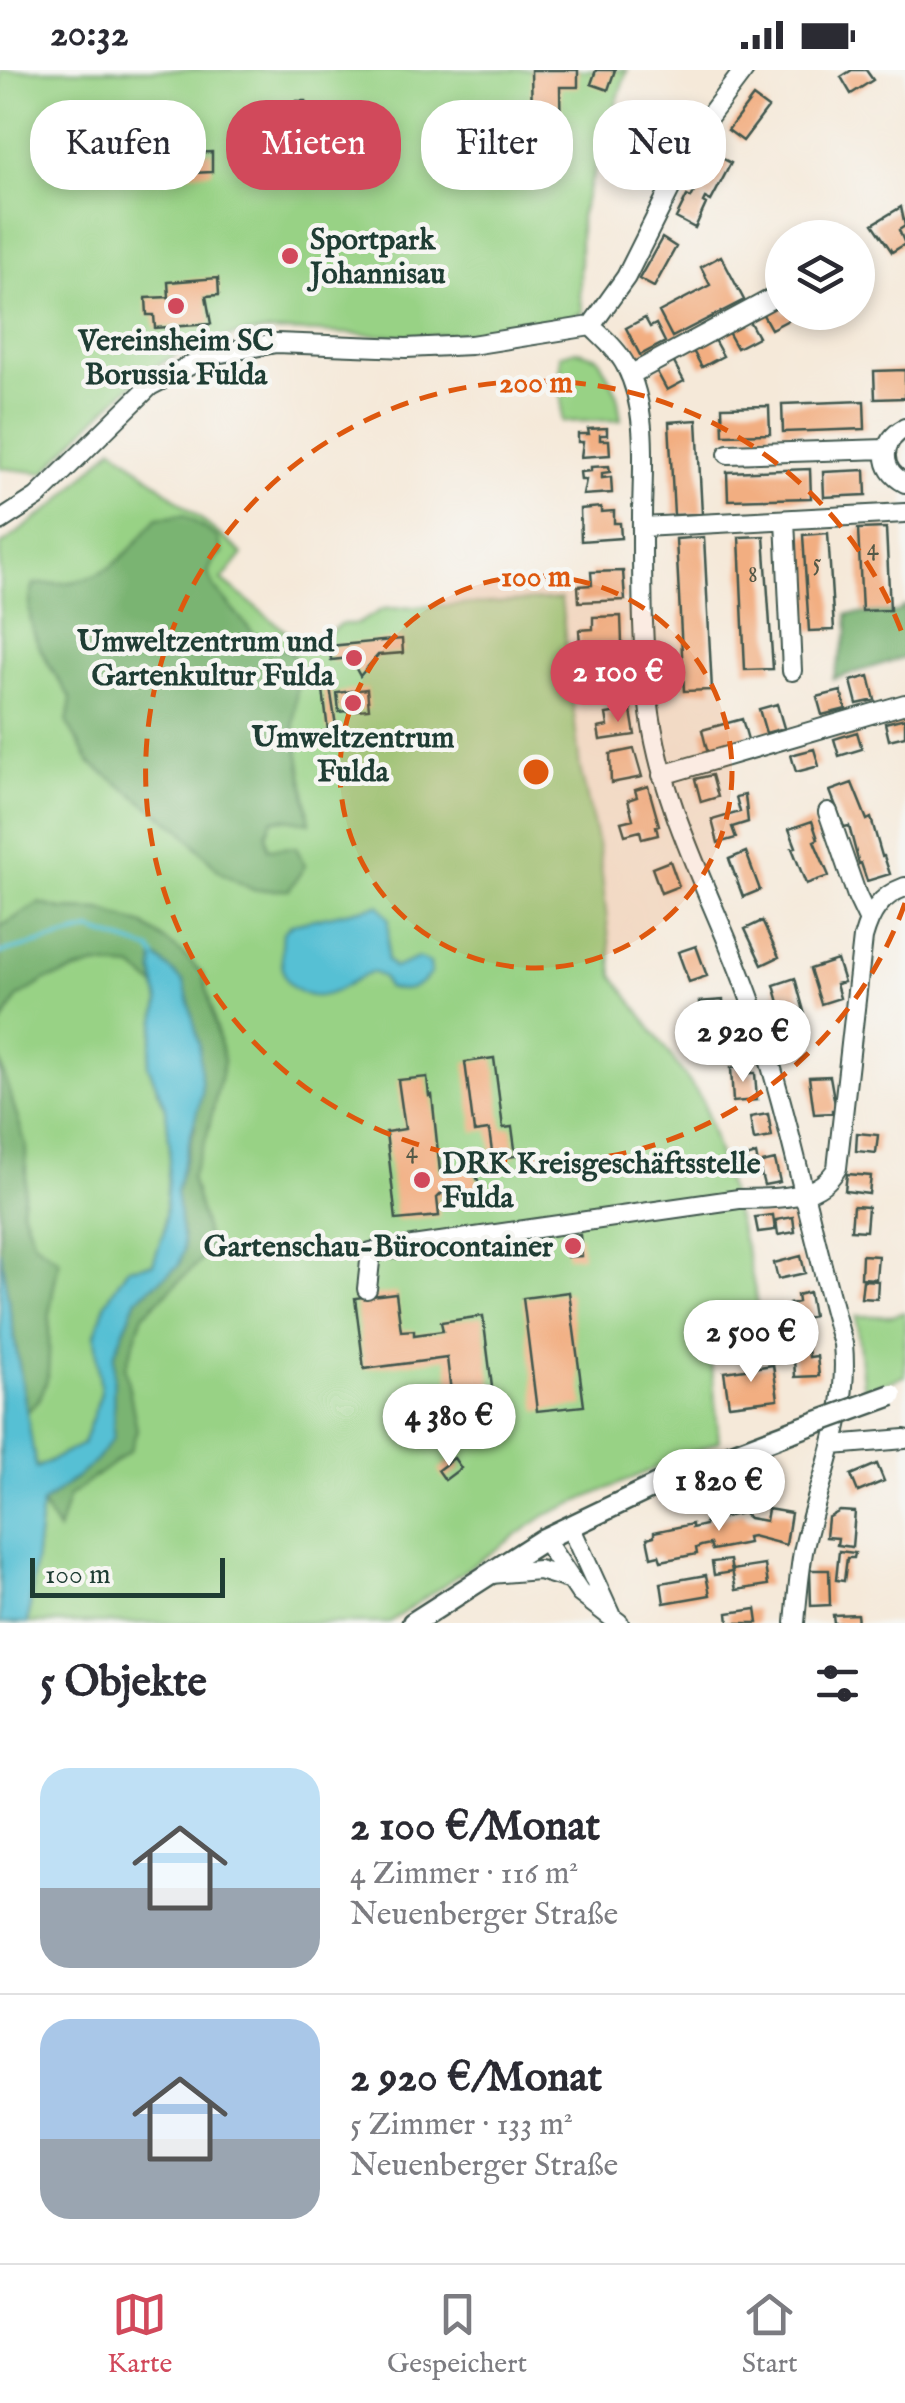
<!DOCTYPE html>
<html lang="de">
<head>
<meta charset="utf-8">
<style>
	:root { --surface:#fff; --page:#f2f2f3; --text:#2b2b33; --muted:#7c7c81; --line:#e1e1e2; --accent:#d1495b }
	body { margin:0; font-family:"IM FELL English",serif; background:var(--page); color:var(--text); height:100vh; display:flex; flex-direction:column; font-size:38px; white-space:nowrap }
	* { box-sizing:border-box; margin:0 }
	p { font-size:32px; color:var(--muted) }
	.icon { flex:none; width:55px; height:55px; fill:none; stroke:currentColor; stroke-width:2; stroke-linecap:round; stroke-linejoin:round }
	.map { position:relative; height:1553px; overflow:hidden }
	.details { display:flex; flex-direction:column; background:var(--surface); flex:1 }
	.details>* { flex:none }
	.hud { position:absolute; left:30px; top:30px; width:845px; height:90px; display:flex; gap:20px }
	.buttons { position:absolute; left:765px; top:150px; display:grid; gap:20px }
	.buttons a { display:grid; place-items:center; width:110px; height:110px; border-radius:50%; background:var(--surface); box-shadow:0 5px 15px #0003; font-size:50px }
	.scale { position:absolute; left:30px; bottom:25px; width:195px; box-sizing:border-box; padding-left:10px; border:5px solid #1f3d34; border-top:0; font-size:28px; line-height:35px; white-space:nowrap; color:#1f3d34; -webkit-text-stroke:8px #f6f6f2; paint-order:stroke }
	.price { position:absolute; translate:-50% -85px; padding:0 22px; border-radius:35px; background:#fff; color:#222; font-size:32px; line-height:65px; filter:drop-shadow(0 2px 5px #0008) }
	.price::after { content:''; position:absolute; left:50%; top:60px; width:30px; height:22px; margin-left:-15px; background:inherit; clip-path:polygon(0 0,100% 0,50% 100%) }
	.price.on { background:var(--accent); color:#fff }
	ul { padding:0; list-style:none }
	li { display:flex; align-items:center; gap:30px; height:250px; padding:0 40px }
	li+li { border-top:2px solid var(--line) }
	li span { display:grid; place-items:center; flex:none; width:280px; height:200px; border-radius:30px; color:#555 }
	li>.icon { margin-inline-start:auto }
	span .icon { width:120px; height:120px; fill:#fffc; stroke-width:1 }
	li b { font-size:42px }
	h2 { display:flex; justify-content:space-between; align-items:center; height:120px; padding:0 40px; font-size:42px }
	.chip { padding:0 35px; border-radius:40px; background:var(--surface); box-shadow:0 5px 15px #0003; font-size:35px; line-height:90px }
	.chip.on { background:var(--accent); color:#fff }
	.status { display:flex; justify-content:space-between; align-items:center; height:70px; padding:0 50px; background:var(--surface); direction:ltr }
	.status svg { height:28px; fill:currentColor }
	.tab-bar { display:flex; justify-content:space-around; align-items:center; height:140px; border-top:2px solid var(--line); background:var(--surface); font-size:28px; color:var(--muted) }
	.tab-bar a { display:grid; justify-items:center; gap:5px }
	.tab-bar .on { color:var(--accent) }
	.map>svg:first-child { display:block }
	.green { fill:#98d285; stroke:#5c885c; stroke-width:2.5 }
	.forest { fill:#7ab472; stroke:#4c7853; stroke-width:2.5 }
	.water { fill:#57c0d4; stroke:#3b7e84; stroke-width:2.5 }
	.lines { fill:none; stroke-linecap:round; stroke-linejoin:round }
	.stream { stroke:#57c0d4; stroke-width:4 }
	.building { fill:#f2ae81 }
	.minor-casing { stroke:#3f574d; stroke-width:22 }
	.major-casing { stroke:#3f574d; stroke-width:25 }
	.minor { stroke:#fff; stroke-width:18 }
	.major { stroke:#fff; stroke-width:20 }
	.major-bridge-casing { stroke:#3f574d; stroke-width:25; stroke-linecap:butt }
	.major-bridge { stroke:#fff; stroke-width:20 }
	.ring { fill:none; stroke:#de580e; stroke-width:5; stroke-dasharray:18 12 }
	.poi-dot { fill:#d1495b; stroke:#f6f6f2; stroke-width:4 }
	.labels { text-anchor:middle; stroke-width:9; stroke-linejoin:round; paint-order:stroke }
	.number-label { font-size:25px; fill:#545947 }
	.poi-label { font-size:30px; font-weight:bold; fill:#1f3d34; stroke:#f6f6f2; text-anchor:start }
	.centre { fill:#de580e; stroke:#f6f6f2; stroke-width:5 }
	.ring-label { font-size:30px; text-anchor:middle; font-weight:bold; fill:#de580e; stroke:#f6f6f2; stroke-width:9; stroke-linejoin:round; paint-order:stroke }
</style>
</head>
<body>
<div class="status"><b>20:32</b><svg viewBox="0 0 49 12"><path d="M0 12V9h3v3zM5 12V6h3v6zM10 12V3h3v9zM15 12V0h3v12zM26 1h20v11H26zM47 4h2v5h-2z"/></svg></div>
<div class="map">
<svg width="905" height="1553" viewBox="0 0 905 1553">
	<rect width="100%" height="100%" fill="#f6f6f2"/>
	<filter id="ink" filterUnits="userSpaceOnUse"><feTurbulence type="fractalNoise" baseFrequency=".01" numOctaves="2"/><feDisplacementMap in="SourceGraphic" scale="20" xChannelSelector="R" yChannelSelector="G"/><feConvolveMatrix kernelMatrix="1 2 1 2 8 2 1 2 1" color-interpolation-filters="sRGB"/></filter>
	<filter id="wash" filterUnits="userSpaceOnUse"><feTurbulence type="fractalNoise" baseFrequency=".0048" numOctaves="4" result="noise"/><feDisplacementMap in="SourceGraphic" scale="40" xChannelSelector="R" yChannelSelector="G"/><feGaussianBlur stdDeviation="2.25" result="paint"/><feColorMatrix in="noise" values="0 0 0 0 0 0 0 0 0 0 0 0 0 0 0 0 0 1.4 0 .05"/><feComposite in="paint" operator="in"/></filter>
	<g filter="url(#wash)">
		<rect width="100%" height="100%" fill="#f5e9d9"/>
		<!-- green -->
		<path class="green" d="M0,0H627L580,146V225L583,242C559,253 535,256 509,259C471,264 433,267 394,266C328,264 259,252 196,276C135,300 89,356 44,403L0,398Z
			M576,280L597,287L600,291L617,323L621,350L562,352L560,285Z
			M113,377L243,484L222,510L309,580L340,554H357L383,539L561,529L580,698L599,778L613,905L703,1031L748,1187L766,1275L710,1279L719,1371L546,1445L388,1553H28L42,1434L94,1393L114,1285L179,1195L159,933L148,995L166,1039L170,1079L164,1161L153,1194L128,1198L106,1232L95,1265L101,1323L83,1374L35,1398L0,1180V476L59,432Z
			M905,1242V1306L864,1321L856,1246H892Z"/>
		<!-- forest -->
		<path class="forest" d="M184,445L218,468L222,483L213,491L208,503L214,517L265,577L289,580L298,594L294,655L310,753L286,749L272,750L266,765L268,779L296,777L305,796L289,820H253L220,802L180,759L90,693L67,653L71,629C49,594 18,557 34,514C102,515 117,497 157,448Z
			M905,536V587L833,609L848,561L847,544L897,542Z
			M39,833L61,839L101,840L144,855L181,882L203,904L224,991L207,1066L191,1107L211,1181L143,1245L125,1298L137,1360L130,1381L69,1426L58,1461L42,1434L94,1393L113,1368L114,1285L137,1229L179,1195L184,1179L176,1121L195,1057L153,900L156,917L133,898L96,895L46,910L17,928L0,957V857Z
			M0,992L26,1075V1109L22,1139L34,1172L59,1190C56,1208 51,1227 50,1245C46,1281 58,1316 27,1342L0,1180Z"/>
		<!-- water -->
		<path class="water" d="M379,835L389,849L387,890L394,898L418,888L430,893L431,903C417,919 408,923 387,918L383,907L372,902C358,907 349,915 336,921C327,926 315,928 305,924C277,915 281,886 283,862L292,854Z
			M154,885L184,912L199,972L202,1023L176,1121L184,1179L179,1195L137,1229L114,1285L113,1368L94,1393L42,1434L28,1553H0V1180L36,1398L83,1374L101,1323L95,1265L106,1232L128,1198L153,1194L164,1161L170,1079L166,1039L148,995L159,933L153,900Z"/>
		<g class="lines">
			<!-- stream -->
			<path class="stream" d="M0,883L91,860L151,880L155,887"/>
		</g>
		<g id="blocks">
			<!-- building -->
			<path class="building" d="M531,0H578V17H560L561,73H557V95L533,97Z
				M596,0H615L608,20L591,14Z
				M852,0H866L873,10L851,24L841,7Z
				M753,27L768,38L743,71L728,60Z
				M296,31H306V58H296Z
				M212,82V102L172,104V92L191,91L190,83Z
				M710,82L731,93L711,131L705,128L703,132L706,134L695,158L676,148L687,126L691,128L694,122L689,120Z
				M901,137L905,156L899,160L905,174L892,182L873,154Z
				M662,168L676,177L654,217L639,209Z
				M721,186L744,230L672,267L659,242L710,215L701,197Z
				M218,208L219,225L206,226L211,254L155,258L154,245H147L146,228L169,227L168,212Z
				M782,230V242H789L792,248L771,259L761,241Z
				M645,248L650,257L656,254L665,272L640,285L626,258Z
				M748,249L758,267L737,278L727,260Z
				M713,268L723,286L702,297L692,279Z
				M673,291L684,311L667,320L656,300Z
				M905,300V328L875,329L874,301Z
				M864,331L865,359L783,362L782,334Z
				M769,336L770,364L723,365L722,337Z
				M697,350L702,444L674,445L669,352Z
				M607,358V365H600V370H609L610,385L581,387L583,372H578V364H589L588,359Z
				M609,396L610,402L602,403V408L611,407L612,423L583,425L586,410H581L580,402L591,401V397Z
				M810,399L811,428L728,430L727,402Z
				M865,400L866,425L824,427L823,402Z
				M601,437V442L614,441V453H620L621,468L581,471L580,439Z
				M886,458L890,540L862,541L858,459Z
				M828,463L834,560L809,561L803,465Z
				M764,466L773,599L745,600L739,467Z
				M704,467L712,620L684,621L676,469Z
				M623,501L625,530L579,532L578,516L592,515L591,502Z
				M621,546L622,573L580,575L579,560L593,559V547Z
				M402,569L403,583L378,585L360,606L350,588L331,590L330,576Z
				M622,592L625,621L580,624L579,608L598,607L597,594Z
				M869,606L875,630L857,634L851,611Z
				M330,617L336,656L328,661L323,620Z
				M367,619L369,639L339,642L337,623Z
				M841,621L846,639L822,645L817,627Z
				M777,634L784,658L766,663L759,639Z
				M630,635L635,665L600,670L598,658L608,656L606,644L619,642L618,637Z
				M905,648V666L889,670L885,653Z
				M742,649L749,673L708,684L702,660Z
				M857,662L862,679L839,686L834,669Z
				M634,679L642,707L611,713L610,684Z
				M814,679L819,696L796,702L791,685Z
				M712,705L718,727L701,732L695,709Z
				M852,713L867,750L871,748L882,786H884L890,804L867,811L861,793L859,794L849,756L844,757L830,721Z
				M648,716L659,755L656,756L658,765L642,769L640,761L625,765L621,752L633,749L628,730L637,727L635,720Z
				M745,725L748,752L732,757L736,768L718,773L712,750L740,742L736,727Z
				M812,751L818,769L814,771L829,806L806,814L792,778L796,777L789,759Z
				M746,782L760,820L743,827L729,789Z
				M670,791L679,816L661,823L652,798Z
				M762,851L779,887L762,895L745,859Z
				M696,876L707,906L689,912L678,882Z
				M837,890L844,912L836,914L840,928L821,934L810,899Z
				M795,908L805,945L784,950L774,915Z
				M723,930L724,943L700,945L699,932Z
				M726,958L729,983L699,987L698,974L703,973L702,961Z
				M494,988L503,1058L512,1057L516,1086L493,1089L489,1060L474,1062L465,992Z
				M745,996L746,1003H755L757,1030L733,1032L731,998Z
				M830,1006L836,1040H832V1043L814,1044L809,1007Z
				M427,1007L429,1026L432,1025L440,1102L472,1096L482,1120L448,1126L442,1123L437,1128L439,1146L396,1150L386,1062L405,1059L398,1010Z
				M768,1044L772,1067L754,1070L750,1047Z
				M857,1063L878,1065L876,1083L856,1081Z
				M756,1084L758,1094L775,1090L780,1112L764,1115L760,1100L750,1103L746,1087Z
				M847,1104L871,1106L869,1124L845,1121Z
				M853,1136L868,1137L866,1161L851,1160Z
				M773,1145L775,1160L758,1162L755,1147Z
				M793,1147L795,1162L778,1165L776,1150Z
				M580,1165L582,1186L567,1187L565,1167Z
				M862,1185L878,1186L876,1209L861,1208Z
				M801,1186L805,1203L778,1209L774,1193Z
				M863,1210L878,1211L877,1229L861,1228Z
				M569,1222L584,1336L537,1341L523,1228Z
				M809,1222L813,1246L793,1251L789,1234L798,1232L797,1225Z
				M396,1223L401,1261L414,1260V1265L443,1261L441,1252L483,1246L492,1317L451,1322L447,1288L364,1299L355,1228Z
				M807,1268L809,1287L817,1286L819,1306L795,1307L793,1269Z
				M773,1295L778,1329L729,1335L724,1302Z
				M454,1388L461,1398L445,1410L438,1400Z
				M877,1394L884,1411L858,1422L851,1405Z
				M768,1439L791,1443L786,1475L752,1466L747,1467L748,1473L712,1480L710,1474L701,1476L696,1478L697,1484L661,1491L659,1485L651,1487L647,1468L654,1466V1462L692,1454V1458L705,1455V1451L743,1443L749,1448L766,1451Z
				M840,1441L855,1442L852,1477L837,1475L838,1468L826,1467L828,1448Z
				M839,1481L855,1483L854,1488H847L844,1511L836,1510Z
				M730,1490L732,1502L714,1505L712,1492Z
				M765,1495L768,1515L736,1520L732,1500Z
				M810,1500H829L830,1535L811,1536Z
				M706,1505L710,1525L664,1533L661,1513Z
				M756,1539L758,1553H729L728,1543Z
				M857,1544L858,1553H834L833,1545Z"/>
		</g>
	</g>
	<g filter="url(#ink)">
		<use href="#blocks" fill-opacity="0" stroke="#3f574d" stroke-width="2.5"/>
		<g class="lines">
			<!-- minor casing -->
			<g class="minor-casing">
				<path id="minor" d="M591,256C603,268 618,280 626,296C651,344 641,408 642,461C642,521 642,584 650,643C664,745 716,833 750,929C789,1042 810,1160 843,1274C850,1349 818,1411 803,1482C799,1506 797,1529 795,1553
					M591,256L626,207L701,57L744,0
					M630,305L782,223
					M905,358C880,371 879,400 905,413
					M728,384L886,379
					M785,450L792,601
					M0,451L37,427L150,316L210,285L276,273L406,278L471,275L591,256
					M642,457L905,443
					M662,705L905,634
					M828,742L857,826L868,849
					M367,1219L371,1182L739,1129C773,1128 818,1132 837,1098L863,868C870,843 880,826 905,817
					M833,1375L905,1369
					M570,1456L610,1544
					M544,1469L580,1523L619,1553
					M491,1504L539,1500L568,1509"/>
			</g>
			<!-- major casing -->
			<g class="major-casing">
				<path id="major" d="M413,1553L544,1469L680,1404L793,1361"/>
			</g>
			<!-- minor -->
			<use href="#minor" class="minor"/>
			<!-- major -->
			<use href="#major" class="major"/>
			<!-- major-bridge casing -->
			<g class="major-bridge-casing">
				<path id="major-bridge" d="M793,1361L892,1325"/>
			</g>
			<!-- major-bridge -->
			<use href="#major-bridge" class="major-bridge"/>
		</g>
	</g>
	<!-- distance rings -->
	<circle cx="536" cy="702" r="196" fill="#de580e" fill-opacity=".12"/>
	<g class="ring">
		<circle cx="536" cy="702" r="196"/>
		<path d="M905 833A391 391 0 1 1 905 571"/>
	</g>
	<!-- markers -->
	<g class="poi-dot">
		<circle cx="290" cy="186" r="10"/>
		<circle cx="176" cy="236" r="10"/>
		<circle cx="354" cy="588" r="10"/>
		<circle cx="353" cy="633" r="10"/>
		<circle cx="422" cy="1110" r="10"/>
		<circle cx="573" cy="1176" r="10"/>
	</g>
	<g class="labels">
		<!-- number labels -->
		<g class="number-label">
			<text x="873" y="485">4</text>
			<text x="817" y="500">5</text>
			<text x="753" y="512">8</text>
			<text x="412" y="1088">4</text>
		</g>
		<!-- poi labels -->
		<g class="poi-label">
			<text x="310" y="179">Sportpark<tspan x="310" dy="34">Johannisau</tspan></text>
			<text x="176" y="280" text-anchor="middle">Vereinsheim SC<tspan x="176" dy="34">Borussia Fulda</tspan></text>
			<text x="334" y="581" text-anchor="end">Umweltzentrum und<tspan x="334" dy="34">Gartenkultur Fulda</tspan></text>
			<text x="353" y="677" text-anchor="middle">Umweltzentrum<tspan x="353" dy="34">Fulda</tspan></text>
			<text x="442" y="1103">DRK Kreisgeschäftsstelle<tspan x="442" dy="34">Fulda</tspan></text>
			<text x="553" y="1186" text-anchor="end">Gartenschau-Bürocontainer</text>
		</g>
	</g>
	<circle cx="536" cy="702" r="15" class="centre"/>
	<g class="ring-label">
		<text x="536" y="322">200 m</text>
		<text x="536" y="516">100 m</text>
	</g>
</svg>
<div class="buttons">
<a><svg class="icon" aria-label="layers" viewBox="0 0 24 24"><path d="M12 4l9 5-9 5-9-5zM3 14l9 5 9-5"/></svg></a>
</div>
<div class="scale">100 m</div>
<b class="price on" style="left:618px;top:655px">2 100 €</b>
<b class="price" style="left:743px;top:1015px">2 920 €</b>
<b class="price" style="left:751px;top:1315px">2 500 €</b>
<b class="price" style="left:449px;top:1399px">4 380 €</b>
<b class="price" style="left:719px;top:1464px">1 820 €</b>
<div class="hud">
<a class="chip">Kaufen</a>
<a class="chip on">Mieten</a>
<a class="chip">Filter</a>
<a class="chip">Neu</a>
</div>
</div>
<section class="details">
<h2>5 Objekte<svg class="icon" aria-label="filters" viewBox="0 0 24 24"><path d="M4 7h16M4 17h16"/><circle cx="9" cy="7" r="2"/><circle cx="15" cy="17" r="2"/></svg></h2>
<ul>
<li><span style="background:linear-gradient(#bfe0f5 60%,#9aa5b1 0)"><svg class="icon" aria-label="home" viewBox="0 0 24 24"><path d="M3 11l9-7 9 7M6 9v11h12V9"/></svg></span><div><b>2 100 €/Monat</b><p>4 Zimmer · 116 m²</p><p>Neuenberger Straße</p></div></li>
<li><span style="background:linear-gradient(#a9c7e8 60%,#9aa5b1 0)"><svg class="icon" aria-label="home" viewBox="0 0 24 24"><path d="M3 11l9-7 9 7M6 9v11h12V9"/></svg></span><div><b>2 920 €/Monat</b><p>5 Zimmer · 133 m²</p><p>Neuenberger Straße</p></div></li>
</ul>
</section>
<nav class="tab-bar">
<a class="on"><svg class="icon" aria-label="map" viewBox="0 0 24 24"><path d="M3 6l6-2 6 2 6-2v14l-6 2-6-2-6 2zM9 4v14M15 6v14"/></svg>Karte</a>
<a><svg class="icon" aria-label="saved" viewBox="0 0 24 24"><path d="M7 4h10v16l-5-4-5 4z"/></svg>Gespeichert</a>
<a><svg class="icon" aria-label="home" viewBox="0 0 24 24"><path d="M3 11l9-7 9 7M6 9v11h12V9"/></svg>Start</a>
</nav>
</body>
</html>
